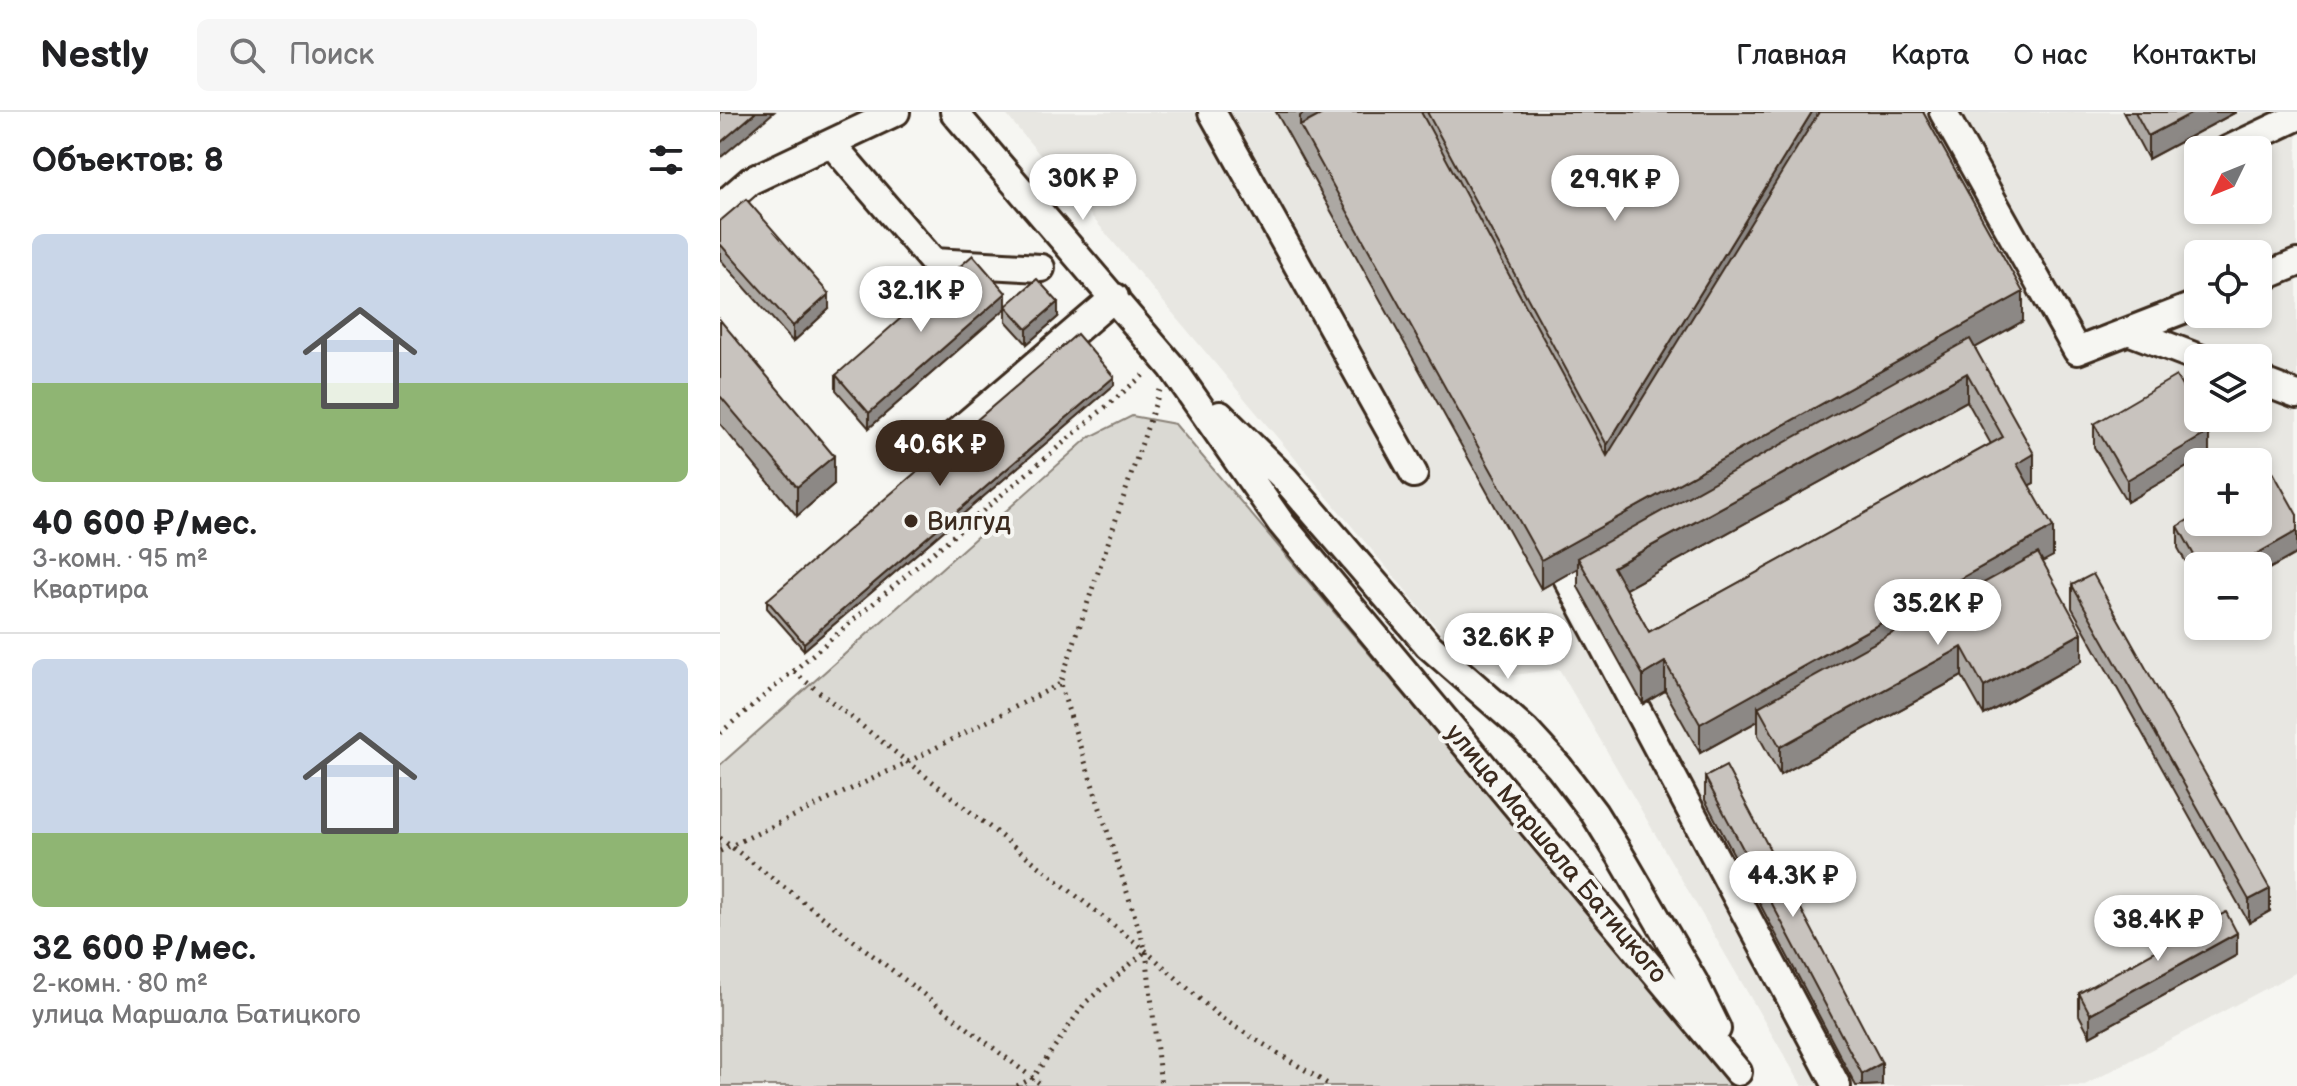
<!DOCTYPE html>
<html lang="ru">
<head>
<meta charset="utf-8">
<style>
	:root { --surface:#fff; --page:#f6f6f6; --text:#202124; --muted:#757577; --line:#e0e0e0; --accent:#3b2a1e }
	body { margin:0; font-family:"Balsamiq Sans",sans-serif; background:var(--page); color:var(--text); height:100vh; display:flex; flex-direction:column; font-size:30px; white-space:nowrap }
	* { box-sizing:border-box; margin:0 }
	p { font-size:26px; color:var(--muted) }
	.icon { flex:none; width:44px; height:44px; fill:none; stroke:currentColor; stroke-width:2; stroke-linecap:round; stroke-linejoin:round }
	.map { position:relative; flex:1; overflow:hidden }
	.sheet { display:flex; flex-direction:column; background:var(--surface); width:720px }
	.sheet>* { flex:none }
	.needle { width:52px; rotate:227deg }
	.controls { position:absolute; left:1464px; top:24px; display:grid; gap:16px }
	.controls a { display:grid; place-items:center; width:88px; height:88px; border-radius:12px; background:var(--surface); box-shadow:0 4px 12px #0003; font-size:40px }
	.price { position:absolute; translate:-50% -68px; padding:0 18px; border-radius:28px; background:#fff; color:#222; font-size:26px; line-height:52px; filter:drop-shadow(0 2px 4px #0008) }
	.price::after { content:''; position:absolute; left:50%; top:48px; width:24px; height:18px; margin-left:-12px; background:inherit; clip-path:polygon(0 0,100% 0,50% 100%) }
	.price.active { background:var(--accent); color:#fff }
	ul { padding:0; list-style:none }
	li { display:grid; align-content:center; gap:16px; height:424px; padding:0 32px }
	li+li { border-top:2px solid var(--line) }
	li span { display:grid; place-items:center; height:248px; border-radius:12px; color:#555 }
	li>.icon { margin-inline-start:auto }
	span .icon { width:144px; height:144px; fill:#fffc; stroke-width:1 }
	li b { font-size:34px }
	h2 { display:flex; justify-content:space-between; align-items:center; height:96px; padding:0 32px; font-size:34px }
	header { display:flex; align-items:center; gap:48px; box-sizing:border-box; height:112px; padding:0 40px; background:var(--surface); border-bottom:2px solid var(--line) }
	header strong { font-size:38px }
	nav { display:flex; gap:44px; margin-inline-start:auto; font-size:28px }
	.search { width:560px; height:72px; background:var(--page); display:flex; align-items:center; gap:20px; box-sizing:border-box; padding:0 28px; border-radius:12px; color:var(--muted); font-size:30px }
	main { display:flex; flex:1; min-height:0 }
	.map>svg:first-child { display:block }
	.built { fill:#e8e7e2; fill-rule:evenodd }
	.green { fill:#dad9d3; stroke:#8a8278; stroke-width:2 }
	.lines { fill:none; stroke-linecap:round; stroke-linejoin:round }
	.minor-casing { stroke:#3b2a1e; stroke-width:32 }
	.path { stroke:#3b2a1e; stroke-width:5; stroke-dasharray:2 6; stroke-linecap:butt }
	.minor { stroke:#f6f6f2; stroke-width:26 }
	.wall { fill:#aca8a3; stroke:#3b2a1e; stroke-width:2; fill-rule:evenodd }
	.shaded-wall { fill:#8c8885; stroke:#3b2a1e; stroke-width:2 }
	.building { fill:#c8c3be; stroke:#3b2a1e; stroke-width:2; fill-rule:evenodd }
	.poi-dot { fill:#3b2a1e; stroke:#f6f6f2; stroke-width:3 }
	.labels { text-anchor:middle; stroke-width:8; stroke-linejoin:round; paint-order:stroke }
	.poi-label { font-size:26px; fill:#3b2a1e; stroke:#f6f6f2; text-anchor:start }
	.street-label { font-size:26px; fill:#3b2a1e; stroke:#f6f6f2 }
</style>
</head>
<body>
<header>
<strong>Nestly</strong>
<div class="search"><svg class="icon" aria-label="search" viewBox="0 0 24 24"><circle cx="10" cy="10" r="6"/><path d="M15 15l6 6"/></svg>Поиск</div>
<nav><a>Главная</a><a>Карта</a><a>О нас</a><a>Контакты</a></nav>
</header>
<main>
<section class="sheet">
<h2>Объектов: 8<svg class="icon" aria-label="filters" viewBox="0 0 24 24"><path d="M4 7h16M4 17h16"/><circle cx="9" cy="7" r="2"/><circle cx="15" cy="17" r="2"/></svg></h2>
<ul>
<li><span style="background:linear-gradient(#c9d6e8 60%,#8fb573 0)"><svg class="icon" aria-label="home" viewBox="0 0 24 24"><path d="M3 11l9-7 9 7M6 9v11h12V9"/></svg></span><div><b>40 600 ₽/мес.</b><p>3-комн. · 95 m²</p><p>Квартира</p></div></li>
<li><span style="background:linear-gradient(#c9d6e8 70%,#8fb573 0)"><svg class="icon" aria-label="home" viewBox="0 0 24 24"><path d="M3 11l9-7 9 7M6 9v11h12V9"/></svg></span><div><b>32 600 ₽/мес.</b><p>2-комн. · 80 m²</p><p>улица Маршала Батицкого</p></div></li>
</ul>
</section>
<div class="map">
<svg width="1577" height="974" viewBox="0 0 1577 974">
	<rect width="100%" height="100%" fill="#f6f6f2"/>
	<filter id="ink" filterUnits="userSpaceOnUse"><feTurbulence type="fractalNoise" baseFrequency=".0125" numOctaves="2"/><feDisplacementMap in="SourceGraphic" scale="16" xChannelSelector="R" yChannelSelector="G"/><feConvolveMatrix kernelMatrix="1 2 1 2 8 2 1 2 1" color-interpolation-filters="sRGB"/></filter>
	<g filter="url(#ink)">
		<!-- built -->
		<path class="built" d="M284,0H1577V860L1363,974H1082L839,557L786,564L750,555ZM1478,38H1538V98H1478ZM1478,142H1538V202H1478ZM1478,246H1538V306H1478ZM1478,350H1538V410H1478ZM1478,454H1538V514H1478Z"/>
		<!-- green -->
		<path class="green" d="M412,304L455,312L994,949L1009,974H0V653L368,326Z"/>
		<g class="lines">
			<!-- minor casing -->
			<g class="minor-casing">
				<path id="minor" d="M234,0L452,255L561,411L1018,960
					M492,0L694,362
					M1223,0L1357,239L1478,192
					M111,31L213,150L321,156
					M1507,38L1577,5
					M0,95L30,69L176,0
					M1538,167L1577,151
					M1411,220L1479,246
					M1538,268L1577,283
					M500,303L565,367L708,533L806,619L839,655L874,701L900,743L974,870L997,917
					M208,345L395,185
					M829,432L1117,974"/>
			</g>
			<!-- path -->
			<path class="path" d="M440,278L340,572L426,839L441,974
				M74,560L426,839L501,906L611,974
				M0,621L427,260
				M0,726L323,974
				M0,739L188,650L340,572
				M297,974L313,966L365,891L426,839"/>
			<!-- minor -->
			<use href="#minor" class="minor"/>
		</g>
		<!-- wall -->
		<path class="wall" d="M556,0H1203L1303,209L1255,236L1314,371L1309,373L1333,444L1322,449L1362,549L1264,603L1242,564L1060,663L1038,623V609L980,641L945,579L923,592L858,475V456L821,477ZM1247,289L1271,332L929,520L905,477Z
			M1403,0H1516L1428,47Z
			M0,109L109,197L73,230L0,147Z
			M286,194L338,205L307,232L286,209Z
			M286,196L149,316L116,278V263Z
			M0,208L114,372L77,404L0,312Z
			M394,273L84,538L47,496V488Z
			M1374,312L1489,342L1407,390L1374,335Z
			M1577,403V441L1538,463V454H1478V472L1458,436V414Z
			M1352,473L1550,799L1529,811L1352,496Z
			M985,665L1162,973L1136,974L985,688Z
			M1517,843L1370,924L1359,903V881Z"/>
		<!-- shaded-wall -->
		<path class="shaded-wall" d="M36,0H54L0,46V31Z
			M586,0H657L580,14V4Z
			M1092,0H1117L887,372V333Z
			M1474,0H1516L1428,47V24Z
			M1303,180V209L862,454L858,446V456L821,477V448Z
			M286,181V196L149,316V301Z
			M109,182V197L73,230V214Z
			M338,190V205L307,232V217Z
			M1247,261V289L893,484V455Z
			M394,265V273L84,538V531Z
			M1489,320V342L1407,390V368Z
			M1314,342V371L1297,380V352Z
			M114,344V372L77,404V375Z
			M1333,415V444L1044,605L1038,595V609L980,641V612Z
			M1577,419V441L1538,463V454H1515Z
			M1362,521V549L1264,603V575Z
			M1242,535V564L1060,663V635Z
			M945,550V579L923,592V563Z
			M1550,777V799L1529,811V788Z
			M1517,821V843L1370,924V902Z
			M1162,951V973L1142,974V962Z"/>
		<!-- building -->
		<path class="building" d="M0,0H36L0,31Z
			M606,0H701L887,344L1099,0H1203L1303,180L821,448L580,14Z
			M707,0H1092L887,333Z
			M1415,0H1474L1428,24Z
			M26,87L109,182L73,214L0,132V109Z
			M253,143L286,181L149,301L116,263Z
			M317,167L338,190L307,217L286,194Z
			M0,208L114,344L77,375L0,284Z
			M357,222L394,265L84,531L47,488Z
			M1250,227L1314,342L1297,352L1333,415L980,612L945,550L923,563L858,446ZM1247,261L1283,325L929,520L893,455Z
			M1456,264L1478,302V306H1480L1489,320L1407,368L1374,312Z
			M1553,360L1577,403V419L1515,454H1480L1458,414L1478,402V410H1538V369Z
			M1318,441L1362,521L1264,575L1242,535L1060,635L1038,595Z
			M1373,462L1550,777L1529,788L1352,473Z
			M1006,654L1162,951L1142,962L985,665Z
			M1506,800L1517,821L1370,902L1359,881Z"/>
	</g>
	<!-- markers -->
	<circle class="poi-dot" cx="191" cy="409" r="8"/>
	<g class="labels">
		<!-- poi labels -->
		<g class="poi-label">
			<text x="207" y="418">Вилгуд</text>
		</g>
		<!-- street labels -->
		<g class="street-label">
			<text transform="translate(837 741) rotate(50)" y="9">улица Маршала Батицкого</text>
		</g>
	</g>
</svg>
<div class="controls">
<a><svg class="needle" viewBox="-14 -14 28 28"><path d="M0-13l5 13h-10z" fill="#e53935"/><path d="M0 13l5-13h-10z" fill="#757577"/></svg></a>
<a><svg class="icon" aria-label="locate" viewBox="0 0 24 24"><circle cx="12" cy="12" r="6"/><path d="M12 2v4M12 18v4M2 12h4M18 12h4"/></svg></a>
<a><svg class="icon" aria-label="layers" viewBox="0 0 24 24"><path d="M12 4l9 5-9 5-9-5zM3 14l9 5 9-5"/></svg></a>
<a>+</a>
<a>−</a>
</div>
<b class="price" style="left:363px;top:110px">30K ₽</b>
<b class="price" style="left:895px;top:111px">29.9K ₽</b>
<b class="price" style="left:201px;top:222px">32.1K ₽</b>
<b class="price active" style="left:220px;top:376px">40.6K ₽</b>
<b class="price" style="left:1218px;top:535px">35.2K ₽</b>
<b class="price" style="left:788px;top:569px">32.6K ₽</b>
<b class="price" style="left:1073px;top:807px">44.3K ₽</b>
<b class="price" style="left:1438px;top:851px">38.4K ₽</b>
</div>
</main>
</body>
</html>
